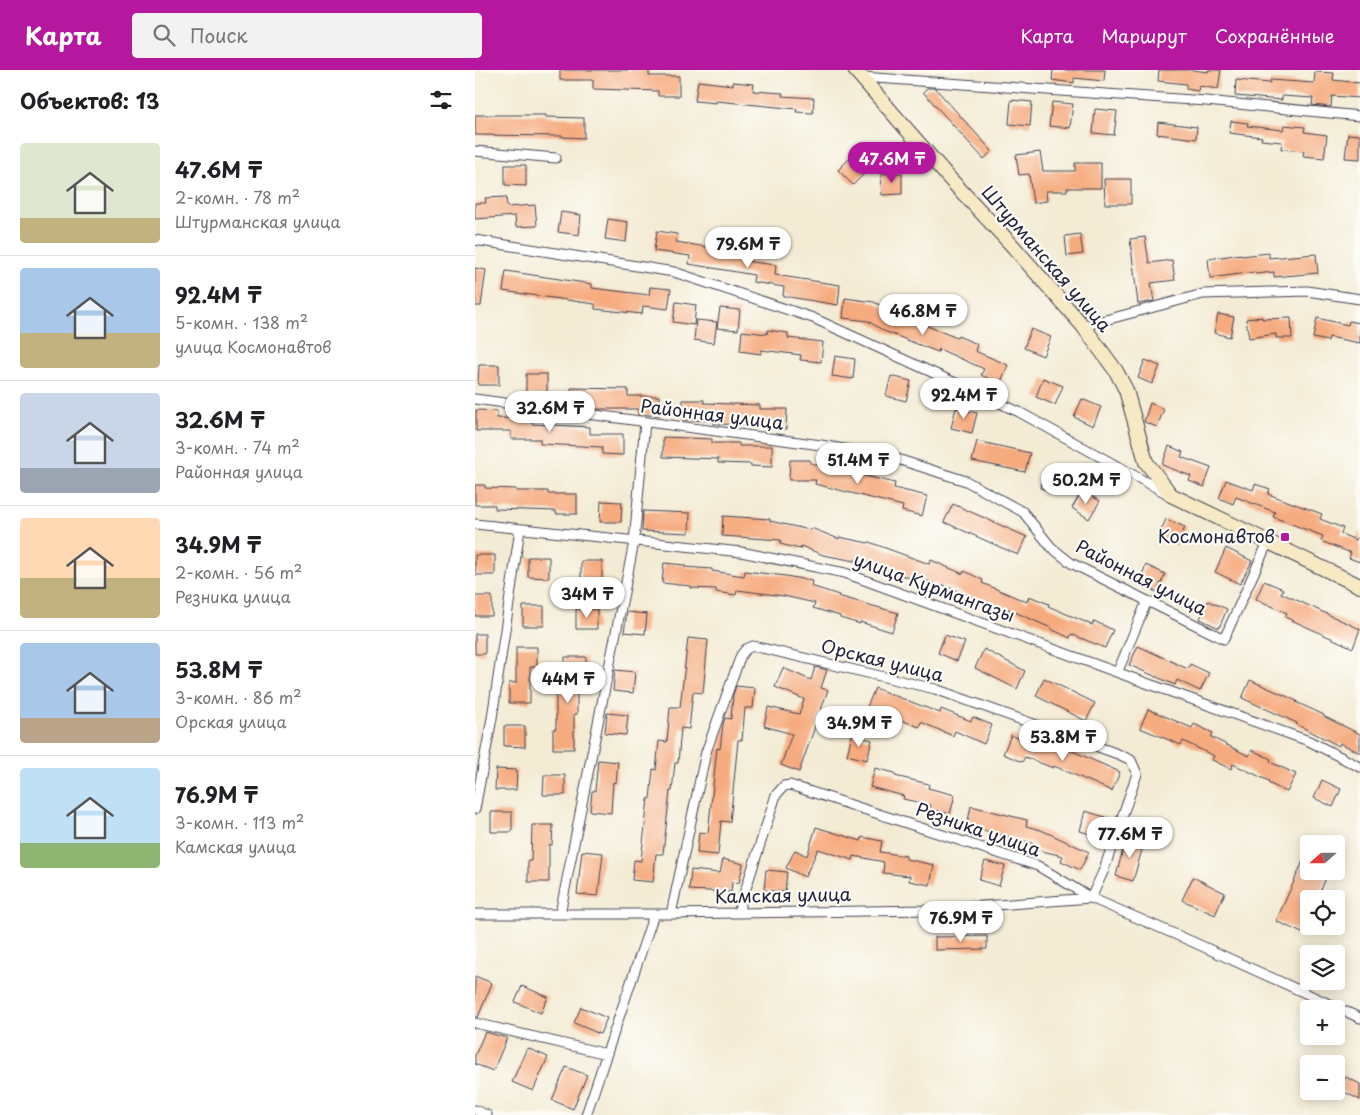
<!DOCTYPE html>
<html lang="ru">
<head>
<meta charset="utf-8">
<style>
	:root { --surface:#fff; --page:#f2f2f2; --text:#202124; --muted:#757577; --line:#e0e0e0; --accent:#b5179e }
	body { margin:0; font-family:"Playpen Sans",sans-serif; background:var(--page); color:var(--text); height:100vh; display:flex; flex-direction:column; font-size:19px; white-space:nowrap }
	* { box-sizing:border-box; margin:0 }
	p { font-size:16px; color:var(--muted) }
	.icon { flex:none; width:28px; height:28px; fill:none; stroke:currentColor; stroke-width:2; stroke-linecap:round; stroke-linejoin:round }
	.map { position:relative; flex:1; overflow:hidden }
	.side { display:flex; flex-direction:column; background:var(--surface); width:475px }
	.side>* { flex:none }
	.needle { width:32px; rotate:249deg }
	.buttons { position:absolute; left:825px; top:765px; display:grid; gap:10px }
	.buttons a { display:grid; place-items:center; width:45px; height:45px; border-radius:5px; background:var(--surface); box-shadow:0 2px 12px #0003; font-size:25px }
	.price { position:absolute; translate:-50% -42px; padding:0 11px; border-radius:18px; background:#fff; color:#222; font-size:16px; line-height:32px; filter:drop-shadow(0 1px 2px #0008) }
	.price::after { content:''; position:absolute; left:50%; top:30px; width:15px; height:11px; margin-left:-8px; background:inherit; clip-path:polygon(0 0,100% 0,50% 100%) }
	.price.selected { background:var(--accent); color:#fff }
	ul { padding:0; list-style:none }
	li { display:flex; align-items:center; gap:15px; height:125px; padding:0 20px }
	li+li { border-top:1px solid var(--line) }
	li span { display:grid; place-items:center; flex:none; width:140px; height:100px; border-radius:5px; color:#555 }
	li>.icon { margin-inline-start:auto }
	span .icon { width:60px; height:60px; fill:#fffc; stroke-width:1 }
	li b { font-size:21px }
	h2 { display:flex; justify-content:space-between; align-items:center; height:60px; padding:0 20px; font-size:21px }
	header { display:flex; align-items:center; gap:30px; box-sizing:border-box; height:70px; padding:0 25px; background:var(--accent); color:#fff }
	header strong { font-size:24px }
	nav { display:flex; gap:28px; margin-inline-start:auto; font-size:18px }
	.search { width:350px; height:45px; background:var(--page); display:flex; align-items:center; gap:12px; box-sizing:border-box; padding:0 18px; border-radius:5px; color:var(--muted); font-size:19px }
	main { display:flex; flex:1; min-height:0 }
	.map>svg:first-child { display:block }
	.building { fill:#f6ab7f }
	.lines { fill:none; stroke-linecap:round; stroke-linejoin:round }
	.street-casing { stroke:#414052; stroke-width:11 }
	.secondary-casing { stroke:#414052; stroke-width:16 }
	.street { stroke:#fff; stroke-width:9 }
	.secondary { stroke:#f6e9c3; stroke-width:14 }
	.poi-dot { fill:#b5179e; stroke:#fdfcf7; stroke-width:2 }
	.labels { text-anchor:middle; stroke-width:4.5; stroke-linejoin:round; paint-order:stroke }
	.street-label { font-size:18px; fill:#22223b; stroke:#fdfcf7 }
	.poi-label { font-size:18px; fill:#22223b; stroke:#fdfcf7; text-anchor:end }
</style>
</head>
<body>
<header>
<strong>Карта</strong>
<div class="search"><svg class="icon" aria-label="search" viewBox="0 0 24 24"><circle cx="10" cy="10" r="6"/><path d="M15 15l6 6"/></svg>Поиск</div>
<nav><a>Карта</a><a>Маршрут</a><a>Сохранённые</a></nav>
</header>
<main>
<section class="side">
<h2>Объектов: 13<svg class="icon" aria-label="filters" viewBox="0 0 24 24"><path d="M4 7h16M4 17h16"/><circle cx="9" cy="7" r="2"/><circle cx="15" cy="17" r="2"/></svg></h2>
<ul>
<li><span style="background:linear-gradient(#dfe7d0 75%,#c2b280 0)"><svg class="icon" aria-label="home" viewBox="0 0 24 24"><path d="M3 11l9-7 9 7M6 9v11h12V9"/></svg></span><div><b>47.6M ₸</b><p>2-комн. · 78 m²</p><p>Штурманская улица</p></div></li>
<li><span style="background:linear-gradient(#a9c7e8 65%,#c2b280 0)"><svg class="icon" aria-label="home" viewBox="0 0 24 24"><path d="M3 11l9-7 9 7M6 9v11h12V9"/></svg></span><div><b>92.4M ₸</b><p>5-комн. · 138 m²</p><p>улица Космонавтов</p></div></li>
<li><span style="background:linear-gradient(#c9d6e8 75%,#9aa5b1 0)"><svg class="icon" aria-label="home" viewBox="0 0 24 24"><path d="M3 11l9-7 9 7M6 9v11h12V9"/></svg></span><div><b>32.6M ₸</b><p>3-комн. · 74 m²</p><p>Районная улица</p></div></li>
<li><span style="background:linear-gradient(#ffd9b3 60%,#c2b280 0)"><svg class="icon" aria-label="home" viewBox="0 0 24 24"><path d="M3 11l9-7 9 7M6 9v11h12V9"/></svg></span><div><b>34.9M ₸</b><p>2-комн. · 56 m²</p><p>Резника улица</p></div></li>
<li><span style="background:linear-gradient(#a9c7e8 75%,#b9a48a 0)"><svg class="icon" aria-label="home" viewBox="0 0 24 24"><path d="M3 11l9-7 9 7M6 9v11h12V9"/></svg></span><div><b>53.8M ₸</b><p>3-комн. · 86 m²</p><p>Орская улица</p></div></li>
<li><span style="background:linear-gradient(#bfe0f5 75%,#8fb573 0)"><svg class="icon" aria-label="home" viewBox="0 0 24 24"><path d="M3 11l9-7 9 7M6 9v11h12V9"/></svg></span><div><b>76.9M ₸</b><p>3-комн. · 113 m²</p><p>Камская улица</p></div></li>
</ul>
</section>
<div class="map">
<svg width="885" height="1045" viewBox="0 0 885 1045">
	<rect width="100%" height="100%" fill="#fdfcf7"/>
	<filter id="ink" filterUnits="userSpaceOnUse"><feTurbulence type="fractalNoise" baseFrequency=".02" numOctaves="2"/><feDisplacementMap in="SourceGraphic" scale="10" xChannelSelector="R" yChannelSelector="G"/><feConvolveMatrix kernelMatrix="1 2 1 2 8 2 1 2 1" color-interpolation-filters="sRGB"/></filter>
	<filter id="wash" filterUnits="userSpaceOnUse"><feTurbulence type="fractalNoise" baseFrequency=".0096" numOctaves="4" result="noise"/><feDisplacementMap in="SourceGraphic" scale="20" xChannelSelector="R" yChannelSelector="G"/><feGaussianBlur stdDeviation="1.12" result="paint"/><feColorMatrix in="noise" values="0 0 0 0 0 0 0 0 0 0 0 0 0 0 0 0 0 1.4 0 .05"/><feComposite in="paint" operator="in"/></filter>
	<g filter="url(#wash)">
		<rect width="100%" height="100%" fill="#f3ebd4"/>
		<g id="blocks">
			<!-- building -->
			<path class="building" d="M85,0H174V6H204V26H183V21L118,19V10H85Z
				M578,0H630L629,11L599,8V13L577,10Z
				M684,0H718L733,2V0H746L743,19L724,16L723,21L711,19V14L683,11Z
				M840,2L859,3L858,10L885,13V28L857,26L856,37L837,35L838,28L807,26V30L760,26L761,10L795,13V10L839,13Z
				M223,11L258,15V12L279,14L278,21L308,23L307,26L339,28L338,43L321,42L322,39L241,31V33L220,31Z
				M452,18H460L517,81L509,89L448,22Z
				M536,30L557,32L555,56L534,54Z
				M577,32L598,34L595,58L574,56Z
				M620,39L642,41L639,65L618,63Z
				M0,45H71V47L109,48V68L88,67V66L0,65Z
				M756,51L773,53L772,56L808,60L809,55L830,57L829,62L852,65L849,88L828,86L829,81L806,79L807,72L786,70L787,67L754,63Z
				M683,52L722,57L721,69L682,64Z
				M873,64L885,65V89L870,88Z
				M565,82L568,101H600V93H626V118H592V121H571L572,131L558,133L554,104L544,105L541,85Z
				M377,86L392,101L378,115L363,100Z
				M30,95H51V116L30,115Z
				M427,103V124L407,125L406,104Z
				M629,109H656V134H630Z
				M31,127L32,137L60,135L62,156L41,157L40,146L0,149V133H11L10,128Z
				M86,142L106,145L104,165L83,162Z
				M133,149L153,152L151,172L130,169Z
				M182,161L202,164L201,172L269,183L268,191L301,195L300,205L365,215L363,235L308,226L309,217L278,212L279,205L214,194L215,186L179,181Z
				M605,164L608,184L592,186L590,166Z
				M670,167L674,193L697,190L700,210L676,213L679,231L663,234L655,169Z
				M794,183V188L841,184L843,203L799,207V202L781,204L780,202L735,208L733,189L766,184V186Z
				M0,198L11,200L6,236H0Z
				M31,201L117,214V218L174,225L175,217L196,219L193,239L168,236L167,244L120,239V234L28,221Z
				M370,228L399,232L425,246V245L482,268L483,266L502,274L500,281L533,295L525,314L506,305L509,299L464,279L463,282L437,272L409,261L393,251L368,248Z
				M201,232L221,235L219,255L198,252Z
				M245,238L265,240L263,260L242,258Z
				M743,244L759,247L755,267L739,263Z
				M787,247V249L816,248L817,268H801V264L774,268L771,249Z
				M842,248L873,255L874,251L885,253V273L854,267L853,271L838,268Z
				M221,250L242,252L239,273L219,270Z
				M556,259L576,267L568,286L549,278Z
				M293,260L313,263V268L348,272L346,292L325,290L326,285L286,280V284L265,281L267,261L292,264Z
				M360,286L380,289L378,309L357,306Z
				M670,290L685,296L677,314L663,308Z
				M4,295H24V315H3Z
				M51,304H72V325L51,324Z
				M416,306L436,311L431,331L411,326Z
				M568,308L588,316L580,335L561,327Z
				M96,318L153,319V326H184V346L163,344V339H122L96,336Z
				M607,329L626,337L618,356L599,347Z
				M208,330H229V333L285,335V339H312L311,359H290V355L239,354V351L208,350Z
				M675,333L689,339L682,357L669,352Z
				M481,338L502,343L497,363L476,358Z
				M1,340L22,341V348L57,349V354L115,357V364H148V385L127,384V377L65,374V369H36V361H1Z
				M188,367L237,369V373H264V376H297V397L276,396V394L243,393V389L188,387Z
				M502,371L555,383L550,402L497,391Z
				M694,376L708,382L706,387L736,398L729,417L714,411L716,406L687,395Z
				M315,390H335V393L420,413L419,418L452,426L447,446L427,441L428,436L340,414L341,410H314Z
				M570,399L590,404L585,423L565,418Z
				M751,410L778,420L780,414L795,419L793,424L847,444L845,449L868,458L866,464L881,470L885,461V492L874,488L876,483L846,471L848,466L798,447L800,442L761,427L758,434L744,428Z
				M0,415H10V418L41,419V421H73V424H102V444H81V441L20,439V435H0Z
				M607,421L625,431L614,449L597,438Z
				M126,431L147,432L146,452H125Z
				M478,434L552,467L543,485L469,452Z
				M168,441L215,443L214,463L167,461Z
				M248,446L295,449V451L335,460L336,458L364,469V467L393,473L394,472L454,494L456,490L488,504L489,501L508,510L507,513L552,532L554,526L574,534L573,536L617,555L619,551L638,560L630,578L596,564L595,568L576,559V558L533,539L530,545L511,537L512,533L468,515L467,517L437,504L435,508L381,489L380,491L348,485L326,476L325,479L305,474L306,470L247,466Z
				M691,449L710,457L702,476L683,468Z
				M751,478L777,491L765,514L740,502Z
				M0,485H20V505H0Z
				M53,487H74V508L53,507Z
				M106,491H127V511H106Z
				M189,493L210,495L209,497L237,499V501L269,506L270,501L311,506L337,511L336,516L364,525L363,526L423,543L417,562L385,552V554L365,548V546L338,538L340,533L309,526L262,520L261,525L241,522V519L216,518V516L187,513Z
				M671,495L690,504L682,522L663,514Z
				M789,511L808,519L806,523L885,559L878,578L810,547L812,543L781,529Z
				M0,526H17V546H0Z
				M733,531L752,539L744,558L725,549Z
				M48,536H69V556H48Z
				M101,539H122V559H101Z
				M152,542L172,544L170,564L149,562Z
				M0,564H10V584H0Z
				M470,565L490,572L482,591L463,583Z
				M213,568L233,570L228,623L218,622L214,659L206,658L203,693H200L197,721H195L188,784H181L178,812L157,810L159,790L166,791L173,729H175L178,699L181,700L184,671L192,672L195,637H205Z
				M663,576L713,599L715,594L734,603L725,621L702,610L700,615L654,595Z
				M41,577H62V597H55V633H34V613H41Z
				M509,579L550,601L542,619L500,598Z
				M90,587H111V607H102V644H99V679H78V659H81V624H89Z
				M340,597L352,600L346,618L353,620L324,702L306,695L317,664L289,656L293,637L324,644L329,629L300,617L308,598L336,610Z
				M140,600L160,602L158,623L138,621Z
				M569,608L620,633L611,651L561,626Z
				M775,610L822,631L821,632L849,645L848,646L885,664V683L865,673L864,676L821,654L822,653L767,628Z
				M261,616L280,618L278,638H270L267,670H263L255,752L246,751L243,785L222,783L224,762L233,763L242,678L245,679L248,654L250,648L256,649L258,625Z
				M400,618L465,643L466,639L496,651L498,647L517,655L509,674L480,661L478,666L446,652L444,657L392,637Z
				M673,639L717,658L719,654L738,663L736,667L774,686L777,680L796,689L795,692L821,704L812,722L793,713L794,711L758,694L756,699L737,690L739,686L708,671L706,675L665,658Z
				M132,643L153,645L151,665L130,663Z
				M29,656H50V677L29,676Z
				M377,665L397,670L392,690L372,685Z
				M536,665L564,677L566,672L593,683L595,680L645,702L637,721L579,696L578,698L550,687L547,692L528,684Z
				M123,690L143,692L141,713L138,712L136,743L115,741L117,721H120Z
				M400,698L420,703V706L454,714L453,718L480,725L475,744L455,739L456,735L428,729L429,726L395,717Z
				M21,699L42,700L41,720H20Z
				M69,705H90V725H68Z
				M847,710L866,719L858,737L839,728Z
				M496,736L552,750L551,756L566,760L614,782L605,800L586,791L588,786L559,779L560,774L492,756Z
				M610,741L630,747L625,767L605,761Z
				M16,742H37V762H16Z
				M57,755H78L77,775H74V812H53V791H56Z
				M341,757L386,771L387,767L407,771L405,782L431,786V789L459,795L455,815L434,811L435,806L408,803L409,792L379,786L378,790L343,779L330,807L311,798L320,780L332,786Z
				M651,768L669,773L658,811L641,806Z
				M834,778V801H854L842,829H834V848L827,863L801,851Z
				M107,781L128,783L123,826L102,824Z
				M248,789L268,794L264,813L257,812L256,822L214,820L216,800L245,803Z
				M510,791L530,796L524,816L504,810Z
				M291,800L312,802L310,822L289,820Z
				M718,807L750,823L740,845L707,830Z
				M512,866V879L460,880V867Z
				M0,906L17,913L3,947H0Z
				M47,916L73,927L66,943L40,932Z
				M106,937L132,948L125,964L99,953Z
				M10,962L32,968L18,1001L0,994V985Z
				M52,978L73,987L58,1021L37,1012Z
				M91,997L112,1005L98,1039L77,1030Z
				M871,1007L885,1014V1030L865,1020Z"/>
		</g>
	</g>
	<g filter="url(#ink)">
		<use href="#blocks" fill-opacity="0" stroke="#414052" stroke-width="1"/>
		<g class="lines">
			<!-- street casing -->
			<g class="street-casing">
				<path id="street" d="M386,7L731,31L885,46
					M0,81L81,88
					M0,170L199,202L338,248L544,342L691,423
					M608,256L728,224L832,221L885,229
					M0,329L346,375L419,388L491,411L548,442L576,477L596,493L749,569L793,472
					M0,454L266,482L370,503L674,614L834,671L885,697
					M643,601L672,531
					M0,739L17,648L45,459
					M263,843L301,725L309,716L315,715L563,796L616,828L718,872L885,948
					M0,844H196L453,840L616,828
					M85,844L159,472L170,352
					M196,844L231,682L266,585L271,579L278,576L460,619L643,684L656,690L662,704L628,802L616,828
					M0,953L132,984
					M0,1040L12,1045
					M111,1045L179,844"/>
			</g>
			<!-- secondary casing -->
			<g class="secondary-casing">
				<path id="secondary" d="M380,0L475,109L535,173L608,256L641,301L651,320L671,392L696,425L885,516"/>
			</g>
			<!-- street -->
			<use href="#street" class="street"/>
			<!-- secondary -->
			<use href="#secondary" class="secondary"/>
		</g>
	</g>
	<!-- markers -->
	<rect class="poi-dot" x="805" y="462" width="10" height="10" rx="2.5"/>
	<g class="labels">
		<!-- street labels -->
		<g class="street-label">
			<text transform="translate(571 189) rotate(49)" y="6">Штурманская улица</text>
			<text transform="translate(237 345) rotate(7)" y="6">Районная улица</text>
			<text transform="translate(666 508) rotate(27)" y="6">Районная улица</text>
			<text transform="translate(459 518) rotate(20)" y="6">улица Курмангазы</text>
			<text transform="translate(407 591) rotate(14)" y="6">Орская улица</text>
			<text transform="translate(503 760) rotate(19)" y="6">Резника улица</text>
			<text transform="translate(308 826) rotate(-1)" y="6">Камская улица</text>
		</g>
		<!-- poi labels -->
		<g class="poi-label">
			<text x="800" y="473">Космонавтов</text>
		</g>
	</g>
</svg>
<div class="buttons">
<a><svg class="needle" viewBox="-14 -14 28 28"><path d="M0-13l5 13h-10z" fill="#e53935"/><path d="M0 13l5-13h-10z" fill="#757577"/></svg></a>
<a><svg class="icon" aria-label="locate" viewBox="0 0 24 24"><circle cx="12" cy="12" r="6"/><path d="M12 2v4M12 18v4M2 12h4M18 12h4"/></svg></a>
<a><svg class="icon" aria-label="layers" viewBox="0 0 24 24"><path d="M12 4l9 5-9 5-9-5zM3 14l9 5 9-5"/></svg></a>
<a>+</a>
<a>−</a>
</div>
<b class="price selected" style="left:417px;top:114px">47.6M ₸</b>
<b class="price" style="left:273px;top:199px">79.6M ₸</b>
<b class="price" style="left:448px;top:266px">46.8M ₸</b>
<b class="price" style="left:489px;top:350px">92.4M ₸</b>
<b class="price" style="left:75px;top:363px">32.6M ₸</b>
<b class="price" style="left:383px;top:415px">51.4M ₸</b>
<b class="price" style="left:611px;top:435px">50.2M ₸</b>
<b class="price" style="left:112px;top:549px">34M ₸</b>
<b class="price" style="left:93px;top:634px">44M ₸</b>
<b class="price" style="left:384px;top:678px">34.9M ₸</b>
<b class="price" style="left:588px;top:692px">53.8M ₸</b>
<b class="price" style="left:655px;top:789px">77.6M ₸</b>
<b class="price" style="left:486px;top:873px">76.9M ₸</b>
</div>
</main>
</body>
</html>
